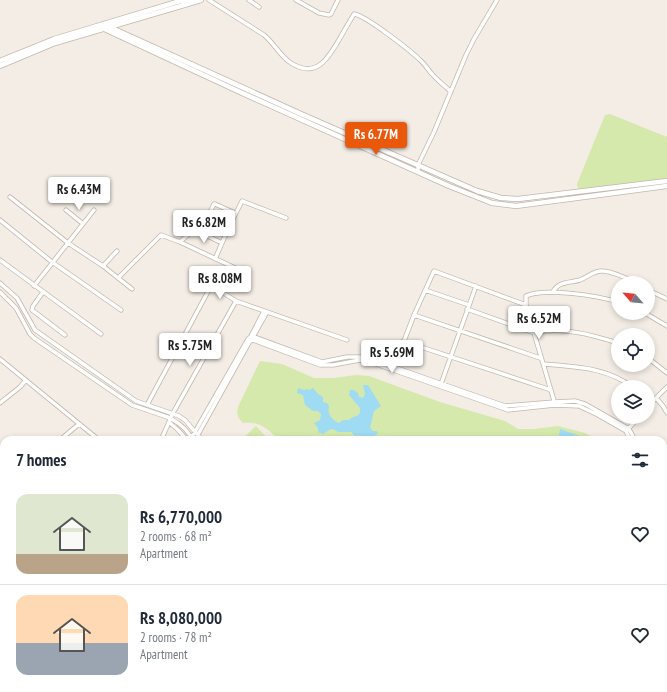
<!DOCTYPE html>
<html lang="en">
<head>
<meta charset="utf-8">
<style>
	:root { --surface:#fff; --page:#f2f2f3; --text:#1f2937; --muted:#747a83; --line:#e0e1e3; --accent:#ea580c }
	body { margin:0; font-family:"PT Sans Narrow",sans-serif; background:var(--page); color:var(--text); height:100vh; display:flex; flex-direction:column; font-size:15px; white-space:nowrap }
	* { box-sizing:border-box; margin:0 }
	p { font-size:13px; color:var(--muted) }
	.icon { flex:none; width:22px; height:22px; fill:none; stroke:currentColor; stroke-width:2; stroke-linecap:round; stroke-linejoin:round }
	.map { position:relative; flex:1; overflow:hidden }
	.sheet { position:absolute; left:0px; top:436px; width:667px; height:256px; display:flex; flex-direction:column; background:var(--surface); border-radius:12px 12px 0 0; box-shadow:0 2px 6px #0003 }
	.sheet>* { flex:none }
	.needle { width:26px; rotate:297deg }
	.tools { position:absolute; left:611px; top:276px; display:grid; gap:8px }
	.tools a { display:grid; place-items:center; width:44px; height:44px; border-radius:50%; background:var(--surface); box-shadow:0 2px 6px #0003; font-size:20px }
	.price { position:absolute; translate:-50% -34px; padding:0 9px; border-radius:4px; background:#fff; color:#222; font-size:13px; line-height:26px; filter:drop-shadow(0 1px 2px #0008) }
	.price::after { content:''; position:absolute; left:50%; top:24px; width:12px; height:9px; margin-left:-6px; background:inherit; clip-path:polygon(0 0,100% 0,50% 100%) }
	.price.selected { background:var(--accent); color:#fff }
	ul { padding:0; list-style:none }
	li { display:flex; align-items:center; gap:12px; height:100px; padding:0 16px }
	li+li { border-top:1px solid var(--line) }
	li span { display:grid; place-items:center; flex:none; width:112px; height:80px; border-radius:12px; color:#555 }
	li>.icon { margin-inline-start:auto }
	span .icon { width:48px; height:48px; fill:#fffc; stroke-width:1 }
	li b { font-size:17px }
	h2 { display:flex; justify-content:space-between; align-items:center; height:48px; padding:0 16px; font-size:17px }
	.map>svg:first-child { display:block }
	.green { fill:#d5e9ac }
	.water { fill:#9fdbf3 }
	.lines { fill:none; stroke-linecap:round; stroke-linejoin:round }
	.minor-casing { stroke:#c2b7ab; stroke-width:5 }
	.tertiary-casing { stroke:#c2b7ab; stroke-width:6 }
	.minor { stroke:#fff; stroke-width:3.5 }
	.tertiary { stroke:#fff; stroke-width:4.5 }
</style>
</head>
<body>
<div class="map">
<svg width="667" height="692" viewBox="0 0 667 692">
	<rect width="100%" height="100%" fill="#f3ede5"/>
	<!-- green -->
	<path class="green" d="M610,114L667,137V178L582,190L578,188L577,184L605,115Z
		M260,361L282,364L314,378H334L356,375L369,376L440,402L505,421L518,429H534L558,426L585,433L599,440H278C268,428 259,421 243,423C238,418 236,414 238,407Z
		M256,426L269,440H241Z
		M274,688H550L549,692H271Z"/>
	<!-- water -->
	<path class="water" d="M363,385H368L381,406L374,411L370,428L373,431H377L378,433C371,441 364,434 355,436L351,432H338L333,429L329,430L323,434L318,432V428L314,423L320,420L321,414L318,411H313L305,405L303,395L297,393L298,388L304,390L307,389L309,390L313,388L318,394L323,397V402L327,403L329,406C327,414 332,420 339,423L343,420H349L353,417L357,416L360,413V408L349,395L350,390H354L358,393L359,397L363,398L365,394Z
		M560,429L591,440H563L559,437Z"/>
	<g class="lines">
		<!-- minor casing -->
		<g class="minor-casing">
			<path id="minor" d="M209,0L264,35C274,43 280,56 291,63C319,81 331,53 343,33C346,27 350,21 354,14C365,15 411,51 420,60C425,64 428,70 432,74C437,80 444,85 450,91
				M249,0L259,7
				M296,0L319,13L329,15L331,14L338,0
				M418,172V165L434,132L466,55L474,39L497,0
				M10,197L68,243L103,266L132,289
				M66,210L82,223
				M207,218L229,227
				M0,220L52,262L121,310
				M195,230L222,243
				M180,242L207,218L214,204H215L235,213
				M215,259L229,227L242,201L286,218
				M0,260L101,334
				M103,266L117,251
				M118,278L161,235L180,242L248,274
				M0,283L17,298L35,330L136,401L179,416L185,420L202,440
				M34,286L94,210
				M425,290L469,305
				M648,290L667,299
				M0,292L16,308L30,334L34,338L132,405L170,418L178,423L185,429L192,438
				M43,292L33,306L32,310L65,335
				M553,292C558,281 570,283 580,280C588,277 594,270 603,271C615,272 626,278 636,283
				M467,309L534,333C561,326 592,335 618,343
				M645,313L667,326
				M414,315L540,358
				M253,337L267,312
				M250,338L264,311
				M403,341L551,390
				M648,358L667,373
				M0,359L99,440
				M544,364C574,367 607,367 632,387
				M394,367L414,315L434,271L526,305
				M441,384L476,286
				M656,398L663,406L667,413
				M0,403L20,387L26,380
				M555,404L534,333L526,305V296C544,287 598,296 618,302
				M147,405L211,286H213L236,301L347,340
				M648,406L667,387
				M169,422L178,430L187,440
				M628,429L639,417
				M192,437L248,339L252,336L322,362L347,357H364L374,360L505,406L554,402L575,401L585,404L629,429L635,440
				M60,440L79,424
				M161,440L173,413L236,301
				M195,440L250,341L253,340L320,365H333L360,360L373,363L508,410L555,405L579,406L598,415L626,431L630,440
				M0,491L4,488
				M663,512L667,511
				M663,517L667,539
				M663,545L667,567
				M0,548L4,546
				M663,623L667,609
				M663,637L667,627
				M84,688L88,692
				M130,688L135,692
				M176,688L181,692
				M91,692L94,688
				M216,692L219,688
				M247,692L250,688
				M252,692L255,688
				M632,692L634,688
				M636,692L638,688"/>
		</g>
		<!-- tertiary casing -->
		<g class="tertiary-casing">
			<path id="tertiary" d="M103,24L301,114L477,191L501,198L518,199L667,181
				M98,26L240,92L449,186L492,203L516,206L667,186
				M0,61L54,39L180,1H192
				M0,66L55,43L201,0"/>
		</g>
		<!-- minor -->
		<use href="#minor" class="minor"/>
		<!-- tertiary -->
		<use href="#tertiary" class="tertiary"/>
	</g>
</svg>
<div class="tools">
<a><svg class="needle" viewBox="-14 -14 28 28"><path d="M0-13l5 13h-10z" fill="#e53935"/><path d="M0 13l5-13h-10z" fill="#747a83"/></svg></a>
<a><svg class="icon" aria-label="locate" viewBox="0 0 24 24"><circle cx="12" cy="12" r="6"/><path d="M12 2v4M12 18v4M2 12h4M18 12h4"/></svg></a>
<a><svg class="icon" aria-label="layers" viewBox="0 0 24 24"><path d="M12 4l9 5-9 5-9-5zM3 14l9 5 9-5"/></svg></a>
</div>
<b class="price selected" style="left:376px;top:156px">Rs 6.77M</b>
<b class="price" style="left:79px;top:211px">Rs 6.43M</b>
<b class="price" style="left:204px;top:244px">Rs 6.82M</b>
<b class="price" style="left:220px;top:300px">Rs 8.08M</b>
<b class="price" style="left:539px;top:340px">Rs 6.52M</b>
<b class="price" style="left:190px;top:367px">Rs 5.75M</b>
<b class="price" style="left:392px;top:374px">Rs 5.69M</b>
<section class="sheet">
<h2>7 homes<svg class="icon" aria-label="filters" viewBox="0 0 24 24"><path d="M4 7h16M4 17h16"/><circle cx="9" cy="7" r="2"/><circle cx="15" cy="17" r="2"/></svg></h2>
<ul>
<li><span style="background:linear-gradient(#dfe7d0 75%,#b9a48a 0)"><svg class="icon" aria-label="home" viewBox="0 0 24 24"><path d="M3 11l9-7 9 7M6 9v11h12V9"/></svg></span><div><b>Rs 6,770,000</b><p>2 rooms · 68 m²</p><p>Apartment</p></div><svg class="icon" aria-label="heart" viewBox="0 0 24 24"><path d="M12 20l-8-8c-3-5 5-10 8-4 3-6 11-1 8 4z"/></svg></li>
<li><span style="background:linear-gradient(#ffd9b3 60%,#9aa5b1 0)"><svg class="icon" aria-label="home" viewBox="0 0 24 24"><path d="M3 11l9-7 9 7M6 9v11h12V9"/></svg></span><div><b>Rs 8,080,000</b><p>2 rooms · 78 m²</p><p>Apartment</p></div><svg class="icon" aria-label="heart" viewBox="0 0 24 24"><path d="M12 20l-8-8c-3-5 5-10 8-4 3-6 11-1 8 4z"/></svg></li>
</ul>
</section>
</div>
</body>
</html>
